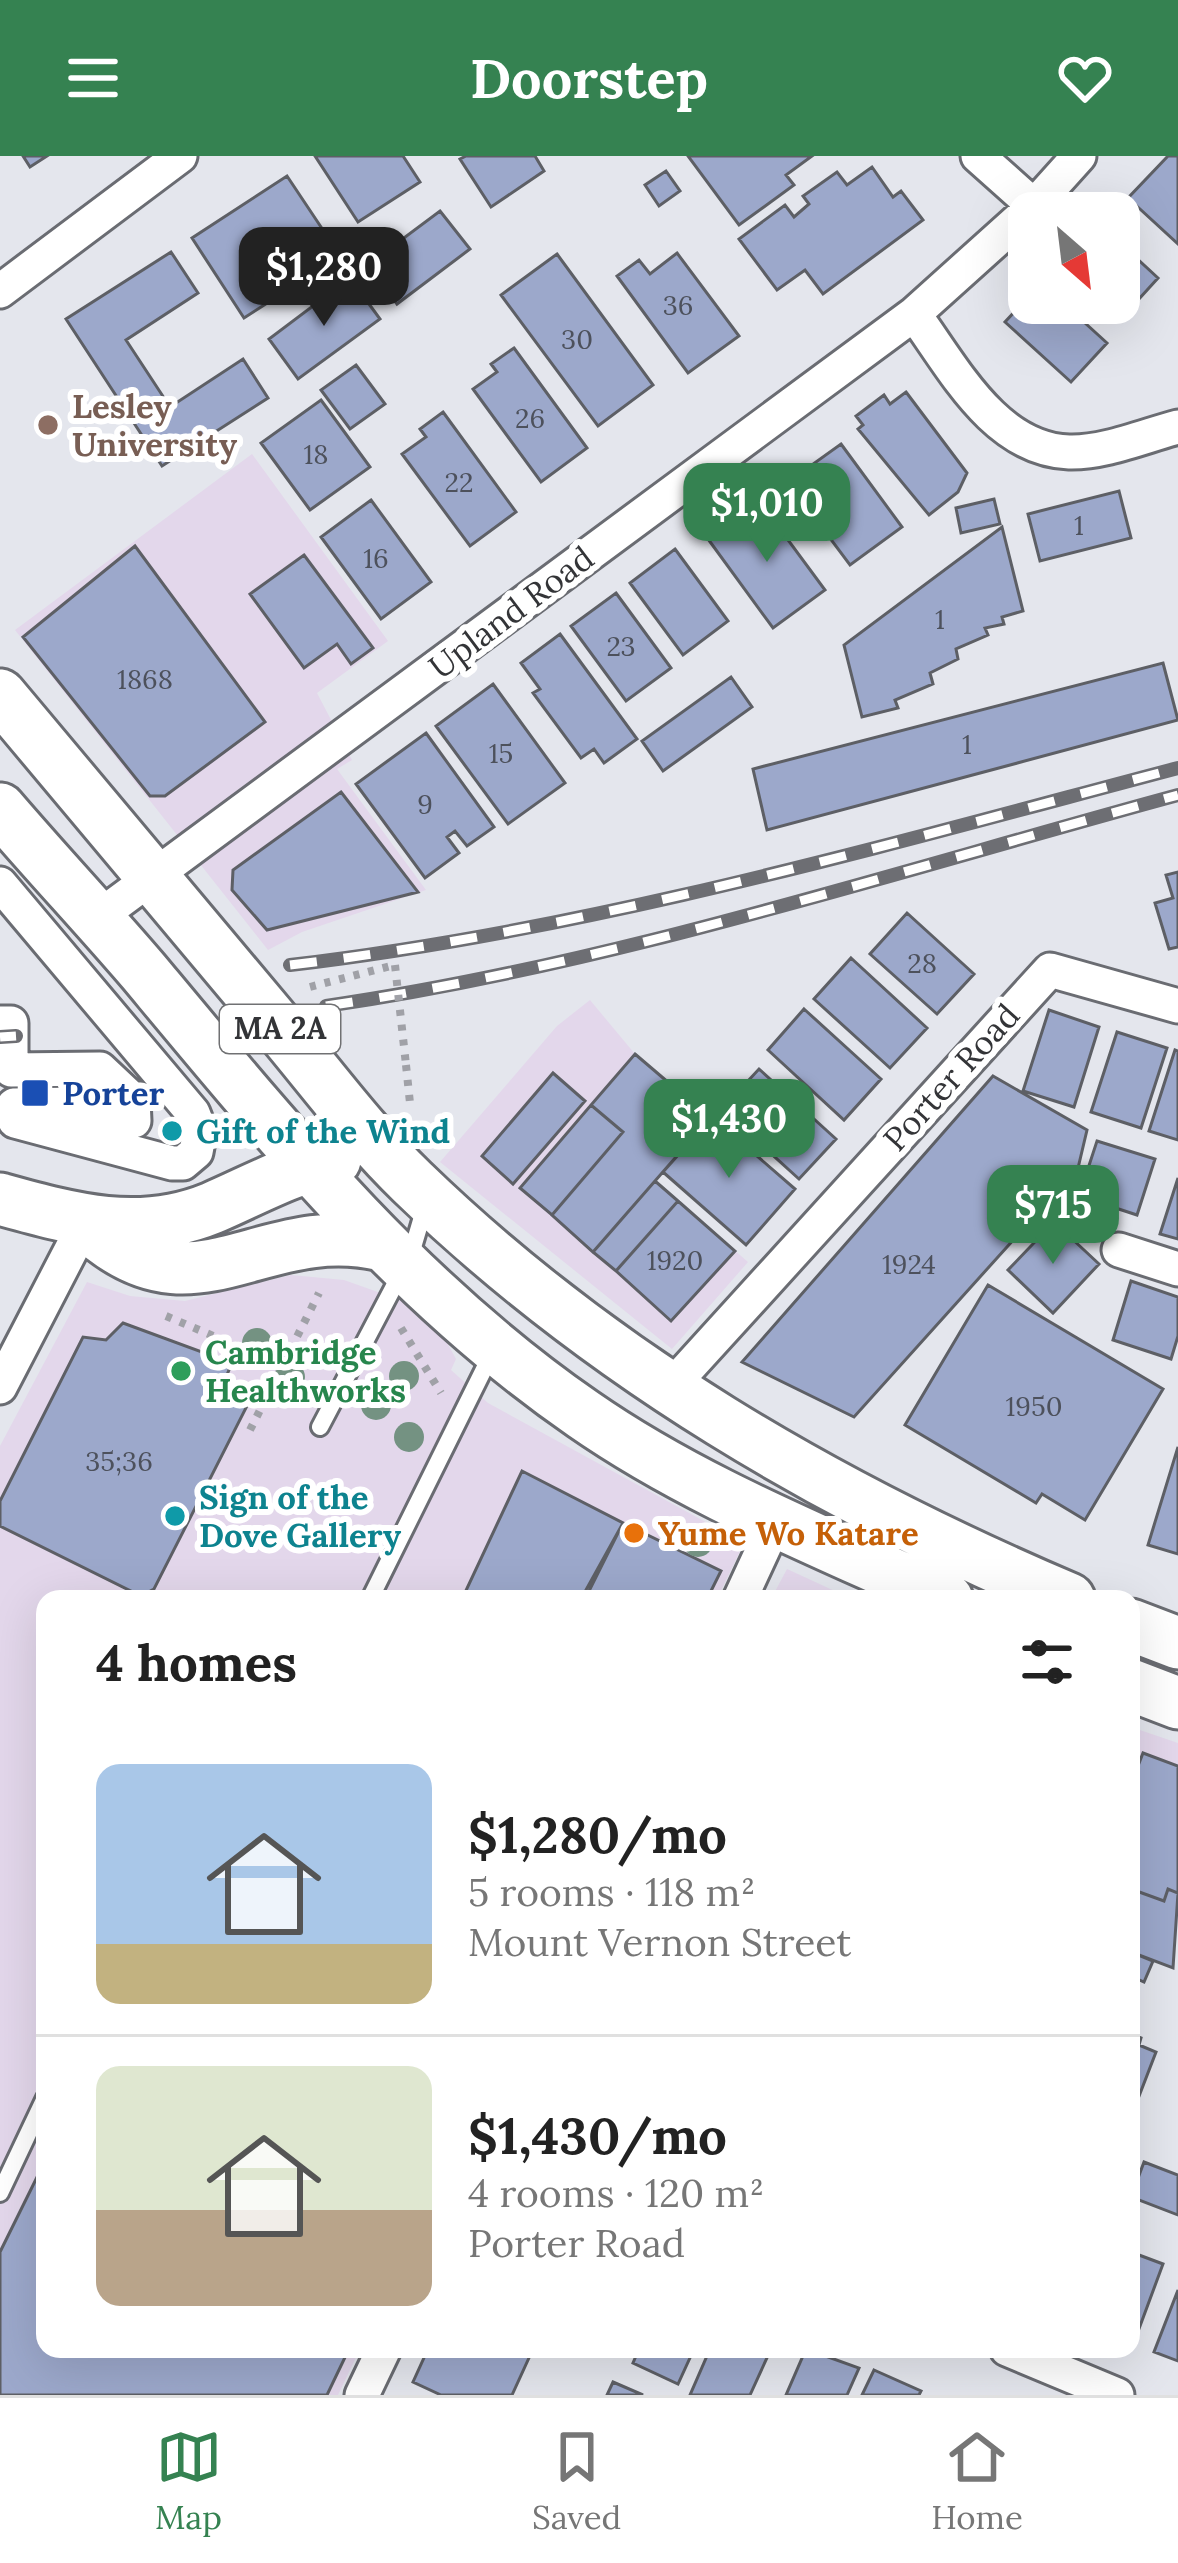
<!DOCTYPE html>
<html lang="en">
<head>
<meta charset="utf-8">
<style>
	:root { --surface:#fff; --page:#f2f2f2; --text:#222; --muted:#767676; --line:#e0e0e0; --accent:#358251 }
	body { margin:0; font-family:Lora,serif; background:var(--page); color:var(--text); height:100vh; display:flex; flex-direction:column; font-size:45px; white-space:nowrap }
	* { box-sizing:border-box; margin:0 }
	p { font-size:39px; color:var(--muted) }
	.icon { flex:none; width:66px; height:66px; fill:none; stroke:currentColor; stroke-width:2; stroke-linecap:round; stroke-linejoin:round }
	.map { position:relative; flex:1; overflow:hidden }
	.details { position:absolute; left:36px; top:1434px; width:1104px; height:768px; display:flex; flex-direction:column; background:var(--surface); border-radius:24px; box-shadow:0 12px 48px #0002 }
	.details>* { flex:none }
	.needle { width:78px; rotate:152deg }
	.fabs { position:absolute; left:1008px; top:36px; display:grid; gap:24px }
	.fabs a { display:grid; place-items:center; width:132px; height:132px; border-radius:24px; background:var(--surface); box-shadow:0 12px 48px #0002; font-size:60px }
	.price { position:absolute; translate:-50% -102px; padding:0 27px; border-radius:24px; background:var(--accent); color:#fff; font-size:39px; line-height:78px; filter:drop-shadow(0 3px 6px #0008) }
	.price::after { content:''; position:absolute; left:50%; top:72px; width:36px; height:27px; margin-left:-18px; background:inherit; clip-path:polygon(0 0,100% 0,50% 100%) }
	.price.on { background:#222; color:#fff }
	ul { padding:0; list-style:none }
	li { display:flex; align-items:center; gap:36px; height:300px; padding:0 60px }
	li+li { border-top:3px solid var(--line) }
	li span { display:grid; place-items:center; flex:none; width:336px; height:240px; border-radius:24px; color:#555 }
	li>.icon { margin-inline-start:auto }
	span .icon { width:144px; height:144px; fill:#fffc; stroke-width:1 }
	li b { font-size:51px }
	h2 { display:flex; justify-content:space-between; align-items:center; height:144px; padding:0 60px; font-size:51px }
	header { display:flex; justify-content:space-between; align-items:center; height:156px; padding:0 60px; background:var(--accent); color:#fff; font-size:54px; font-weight:700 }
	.tab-bar { display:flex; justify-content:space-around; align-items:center; height:168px; border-top:3px solid var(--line); background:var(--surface); font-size:33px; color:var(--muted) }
	.tab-bar a { display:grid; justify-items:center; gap:6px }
	.tab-bar .on { color:var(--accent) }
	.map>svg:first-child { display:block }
	.commercial { fill:#e3d7eb }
	.building { fill:#9ca8cb; stroke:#5d5f65; stroke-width:3 }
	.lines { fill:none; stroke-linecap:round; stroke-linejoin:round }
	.lane-casing { stroke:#6a6c72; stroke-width:22 }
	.street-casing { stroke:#6a6c72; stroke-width:39 }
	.primary-casing { stroke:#6a6c72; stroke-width:57 }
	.path { stroke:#a0a1a7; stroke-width:8; stroke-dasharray:6 9; stroke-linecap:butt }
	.lane { stroke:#fff; stroke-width:16 }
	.street { stroke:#fff; stroke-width:33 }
	.primary { stroke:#fff; stroke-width:51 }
	.rail-casing { stroke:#6d6e73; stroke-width:14 }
	.rail { stroke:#fff; stroke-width:9; stroke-dasharray:27; stroke-linecap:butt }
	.path-bridge { stroke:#a0a1a7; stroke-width:8; stroke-dasharray:6 9; stroke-linecap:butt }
	.tree { fill:#749282 }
	.education-dot { fill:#8d6e63; stroke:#fff; stroke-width:4.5 }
	.transit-dot { fill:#1a4fb4; stroke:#fff; stroke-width:4.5 }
	.culture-dot { fill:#0f9aa8; stroke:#fff; stroke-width:4.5 }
	.leisure-dot { fill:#2e9e5b; stroke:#fff; stroke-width:4.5 }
	.food-dot { fill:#e8710a; stroke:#fff; stroke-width:4.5 }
	.labels { text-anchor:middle; stroke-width:12; stroke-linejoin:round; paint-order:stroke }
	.number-label { font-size:27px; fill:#4d515c }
	.shield { fill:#fff; stroke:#707173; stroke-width:3 }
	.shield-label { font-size:30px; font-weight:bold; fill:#333437 }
	.education-label { font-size:33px; font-weight:bold; fill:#785e54; stroke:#fff; text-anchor:start }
	.street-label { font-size:33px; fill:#333437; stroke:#fff }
	.transit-label { font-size:33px; font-weight:bold; fill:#164399; stroke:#fff; text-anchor:start }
	.culture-label { font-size:33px; font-weight:bold; fill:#0d838f; stroke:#fff; text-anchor:start }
	.leisure-label { font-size:33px; font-weight:bold; fill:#27864d; stroke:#fff; text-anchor:start }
	.food-label { font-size:33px; font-weight:bold; fill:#c56008; stroke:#fff; text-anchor:start }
</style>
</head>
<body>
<header><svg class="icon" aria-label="menu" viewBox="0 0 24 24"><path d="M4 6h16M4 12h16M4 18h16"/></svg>Doorstep<svg class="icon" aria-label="heart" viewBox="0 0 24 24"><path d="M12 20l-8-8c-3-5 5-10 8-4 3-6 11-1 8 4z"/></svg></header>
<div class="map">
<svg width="1178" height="2239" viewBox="0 0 1178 2239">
	<rect width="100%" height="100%" fill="#e4e6ed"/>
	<!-- commercial -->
	<path class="commercial" d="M252,298L388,485L317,537L352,604L337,613L426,734L302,776L268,794L15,474Z
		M590,844L635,898L710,962L655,1025L748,1106L672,1193L440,1006L557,870Z
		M291,1119L344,1124L403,1145L445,1183L456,1203L451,1214L488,1247L744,1387L717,1443H45V2193H360L338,2239H0V1290L87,1126L130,1140L185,1145Z
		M787,1413L852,1443H771Z
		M1131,1571L1178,1587V1736L1131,1717Z"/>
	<!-- building -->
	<path class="building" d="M23,0H47L30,11Z
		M315,0H403L420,26L358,66Z
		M466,0H535L544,15L491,51L460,3Z
		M688,0H812L786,19L794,29L739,69Z
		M1168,0H1178V88L1128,42Z
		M872,11L893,41L901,35L923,64L823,138L805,114L777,134L739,83L785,49L794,61L809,48L803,40L837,16L847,29Z
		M666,15L680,35L659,50L645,29Z
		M287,20L331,86L274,122L283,137L244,162L192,82Z
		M440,55L470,93L397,148L369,108Z
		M1119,86L1158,122L1119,165L1099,147H1119Z
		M171,96L198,137L126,184L170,251L243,203L268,242L162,310L66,163Z
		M677,97L739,180L688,217L617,120L639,104L650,118Z
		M557,98L653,229L598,270L501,139Z
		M350,122L380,163L298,223L269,183Z
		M1029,140V147H1063L1107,187L1071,226L1005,166Z
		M514,192L587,292L541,326L473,233L497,216L491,208Z
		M356,209L385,248L350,273L321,234Z
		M906,236L967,317L958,336L929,359L858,273L863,269L856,260L884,239L890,248Z
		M321,244L370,311L310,354L261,287Z
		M443,256L516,356L470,390L402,298L426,281L420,273Z
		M841,288L902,371L850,409L788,326Z
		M1119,335L1131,382L1040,405L1028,358Z
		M994,343L1000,368L961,377L956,352Z
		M371,344L431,426L381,463L321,381Z
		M760,346L825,434L773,472L708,383Z
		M1002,371L1023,455L1002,461L1004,468L985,472L988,479L956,493L958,503L930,517L933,528L895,544L898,552L862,561L844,489Z
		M135,390L265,566L165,640H150L23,481Z
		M675,393L728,465L683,499L630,427Z
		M304,399L373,492L351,508L337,488L304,512L250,438Z
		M616,437L671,512L626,545L571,470Z
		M560,478L637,583L604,607L594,593L581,602L533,537L540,533L521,507Z
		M1163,507L1178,564L767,674L753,613Z
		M731,521L752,551L663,615L642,585Z
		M493,528L565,627L508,668L436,570Z
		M426,577L494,671L467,690L455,675L447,681L459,697L425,722L356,628Z
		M341,636L418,736L267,774L232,734L233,714Z
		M1178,716V791L1169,793L1155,747L1173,742L1166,719Z
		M907,757L974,818L937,858L870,798Z
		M851,802L927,872L890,912L814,843Z
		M804,853L881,923L844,964L768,894Z
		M1049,854L1099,871L1074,951L1023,935Z
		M1117,876L1167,892L1141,972L1091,956Z
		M1175,894L1178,895V984L1149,975Z
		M635,898L710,962L593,1096L552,1059L623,976L591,949Z
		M759,913L836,983L799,1023L722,953Z
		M553,917L585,945L513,1028L482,1000Z
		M993,920L1087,974L1078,1012L854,1261L742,1206Z
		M591,949L623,976L552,1059L520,1032Z
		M712,961L795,1033L746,1089L663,1016Z
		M1097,985L1155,1003L1137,1059L1079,1040Z
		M1178,1022V1083L1160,1078Z
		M655,1025L678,1045L616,1115L593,1096Z
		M678,1045L735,1095L671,1165L616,1115Z
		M1054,1066L1099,1108L1053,1157L1008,1114Z
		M1131,1125L1178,1141V1180L1171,1203L1113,1184Z
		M988,1129L1163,1233L1085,1364L1042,1338L1036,1347L905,1269Z
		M123,1167L232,1207L226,1221L250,1234V1244L154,1433L141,1440L0,1370V1345L83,1181L106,1184Z
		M1178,1291V1398L1148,1389Z
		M522,1315L623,1367L581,1443H462Z
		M623,1367L721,1415L707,1443H585Z
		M1143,1597L1178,1610V1737L1168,1733L1164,1745L1131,1733V1628Z
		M1131,1733L1164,1745L1168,1733L1178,1737L1173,1812L1131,1796Z
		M1131,1796L1153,1805L1144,1826L1135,1822L1131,1833Z
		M1131,1878L1141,1882L1139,1889L1156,1896L1131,1961Z
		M45,2005V2193H349L327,2239H0V2096Z
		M1144,2006L1178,2019V2059L1131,2041Z
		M1131,2096L1163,2108L1133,2189L1131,2188Z
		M1178,2134V2205L1154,2196Z
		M428,2193H533L512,2239H441L413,2226Z
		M639,2193H694L678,2228L633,2207Z
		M710,2193H771L750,2239H690Z
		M806,2193L859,2212L847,2239H786Z
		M874,2214L921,2235L919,2239H862Z
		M613,2226L643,2239H607Z"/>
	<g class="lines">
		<!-- lane casing -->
		<g class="lane-casing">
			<path id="lane" d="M320,1271L411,1098L425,1051
				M370,1443L492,1197
				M0,2037L45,1942"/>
		</g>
		<!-- street casing -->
		<g class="street-casing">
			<path id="street" d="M978,0L1034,50
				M0,135L180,0
				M914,158C953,211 994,293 1069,296C1104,297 1144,280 1178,271
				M0,728L193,957L200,975L196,996L183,1007H172L15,965L14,949L83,948V966L134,965L133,944L100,913L11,914V867H0
				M97,762L914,158L1034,50L1079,0
				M1119,1094L1178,1113
				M0,1231L85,1067
				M668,1234L1050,814L1178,850
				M740,1443L777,1363
				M1007,2193L1117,2239
				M362,2239L384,2193"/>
		</g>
		<!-- primary casing -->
		<g class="primary-casing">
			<path id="primary" d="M0,539C91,649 183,758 275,867C320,920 362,978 412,1026C602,1210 827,1340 1069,1443
				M0,653C47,708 97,761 144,816C278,977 409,1138 583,1258C695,1336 824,1386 947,1443
				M0,1043C72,1063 139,1082 212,1052C252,1035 292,1012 335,1004
				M85,1067C193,1170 259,1060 382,1089
				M1131,1469L1178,1487
				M1131,1529L1178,1547"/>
		</g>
		<!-- path -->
		<path class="path" d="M310,831L395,809
			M406,909L410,947
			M166,1160L282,1209
			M401,1172L441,1237
			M250,1274L319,1137"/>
		<!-- lane -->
		<use href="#lane" class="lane"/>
		<!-- street -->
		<use href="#street" class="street"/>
		<!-- primary -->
		<use href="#primary" class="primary"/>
		<!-- rail casing -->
		<g class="rail-casing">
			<path id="rail" d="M290,809C595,773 882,690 1178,612
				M326,850C615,808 897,715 1178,639
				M0,881L16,880"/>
		</g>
		<!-- rail -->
		<use href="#rail" class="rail"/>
		<!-- path-bridge -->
		<path class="path-bridge" d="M395,809L406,909"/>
	</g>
	<!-- trees -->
	<g class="tree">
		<circle cx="257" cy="1187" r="15"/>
		<circle cx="404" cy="1220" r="15"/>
		<circle cx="290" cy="1221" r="15"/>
		<circle cx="376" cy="1249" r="15"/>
		<circle cx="409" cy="1281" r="15"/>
		<circle cx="698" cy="1386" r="15"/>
	</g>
	<!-- markers -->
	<circle class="education-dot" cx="48" cy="269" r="12"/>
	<rect class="transit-dot" x="20" y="922" width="30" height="30" rx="6"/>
	<g class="culture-dot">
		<circle cx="172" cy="975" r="12"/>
		<circle cx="175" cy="1360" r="12"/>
	</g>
	<circle class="leisure-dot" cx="181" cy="1215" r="12"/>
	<circle class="food-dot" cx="634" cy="1377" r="12"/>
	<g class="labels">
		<!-- number labels -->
		<g class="number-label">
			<text x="678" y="159">36</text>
			<text x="577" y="193">30</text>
			<text x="530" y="272">26</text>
			<text x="316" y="308">18</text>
			<text x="459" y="336">22</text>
			<text x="1079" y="379">1</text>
			<text x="376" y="412">16</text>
			<text x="940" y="473">1</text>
			<text x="621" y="500">23</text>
			<text x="145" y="533">1868</text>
			<text x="967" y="598">1</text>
			<text x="501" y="607">15</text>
			<text x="425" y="658">9</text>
			<text x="922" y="817">28</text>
			<text x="675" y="1114">1920</text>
			<text x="909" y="1118">1924</text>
			<text x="1034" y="1260">1950</text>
			<text x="119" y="1315">35;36</text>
		</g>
		<!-- shield labels -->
		<rect class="shield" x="220" y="849" width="120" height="48" rx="9"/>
		<g class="shield-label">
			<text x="280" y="883">MA 2A</text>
		</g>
		<!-- education labels -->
		<g class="education-label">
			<text x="72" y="262">Lesley<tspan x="72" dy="38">University</tspan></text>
		</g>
		<!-- street labels -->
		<g class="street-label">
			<text transform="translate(511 456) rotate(-37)" y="12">Upland Road</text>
			<text transform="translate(951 921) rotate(-48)" y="12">Porter Road</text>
		</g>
		<!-- transit labels -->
		<g class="transit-label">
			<text x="62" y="949">Porter</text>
		</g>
		<!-- culture labels -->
		<g class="culture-label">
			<text x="196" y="987">Gift of the Wind</text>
			<text x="199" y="1353">Sign of the<tspan x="199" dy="38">Dove Gallery</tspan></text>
		</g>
		<!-- leisure labels -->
		<g class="leisure-label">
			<text x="205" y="1208">Cambridge<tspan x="205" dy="38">Healthworks</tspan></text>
		</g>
		<!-- food labels -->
		<g class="food-label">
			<text x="658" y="1389">Yume Wo Katare</text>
		</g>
	</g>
</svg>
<div class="fabs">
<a><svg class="needle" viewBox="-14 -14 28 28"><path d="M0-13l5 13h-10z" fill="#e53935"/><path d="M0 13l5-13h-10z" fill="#767676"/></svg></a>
</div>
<b class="price on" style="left:324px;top:173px">$1,280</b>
<b class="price" style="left:767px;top:409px">$1,010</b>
<b class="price" style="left:729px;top:1025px">$1,430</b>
<b class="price" style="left:1053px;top:1111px">$715</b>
<section class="details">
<h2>4 homes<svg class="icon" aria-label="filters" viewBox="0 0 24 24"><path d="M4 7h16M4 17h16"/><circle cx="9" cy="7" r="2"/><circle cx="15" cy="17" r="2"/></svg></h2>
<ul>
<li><span style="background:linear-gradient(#a9c7e8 75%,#c2b280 0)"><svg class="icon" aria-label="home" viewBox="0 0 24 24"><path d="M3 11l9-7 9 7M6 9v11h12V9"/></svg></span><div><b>$1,280/mo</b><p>5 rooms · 118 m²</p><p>Mount Vernon Street</p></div></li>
<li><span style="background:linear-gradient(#dfe7d0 60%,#b9a48a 0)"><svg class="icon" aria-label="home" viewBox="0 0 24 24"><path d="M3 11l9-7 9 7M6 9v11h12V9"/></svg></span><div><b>$1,430/mo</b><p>4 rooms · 120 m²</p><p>Porter Road</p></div></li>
</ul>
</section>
</div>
<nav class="tab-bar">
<a class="on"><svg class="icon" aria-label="map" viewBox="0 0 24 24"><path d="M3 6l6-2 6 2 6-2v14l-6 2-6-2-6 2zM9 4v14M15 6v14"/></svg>Map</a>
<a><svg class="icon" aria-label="saved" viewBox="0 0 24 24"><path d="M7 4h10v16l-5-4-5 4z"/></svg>Saved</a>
<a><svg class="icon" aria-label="home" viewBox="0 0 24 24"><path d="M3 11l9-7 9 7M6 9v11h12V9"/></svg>Home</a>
</nav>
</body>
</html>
